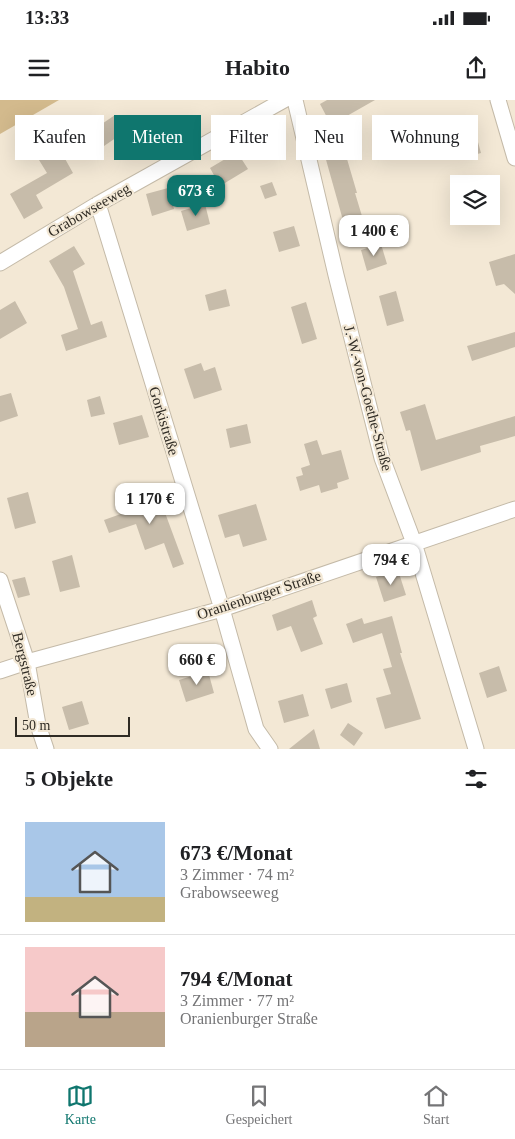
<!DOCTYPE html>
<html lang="de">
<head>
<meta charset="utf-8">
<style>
	:root { --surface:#fff; --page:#f2f2f2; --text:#202124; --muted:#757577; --line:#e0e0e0; --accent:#0f766e }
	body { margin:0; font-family:"Times New Roman",serif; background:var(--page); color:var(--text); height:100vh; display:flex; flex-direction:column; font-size:19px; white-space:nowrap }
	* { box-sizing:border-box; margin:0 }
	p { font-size:16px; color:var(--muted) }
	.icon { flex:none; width:28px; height:28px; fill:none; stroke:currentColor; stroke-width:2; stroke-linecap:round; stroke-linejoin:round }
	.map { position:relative; height:649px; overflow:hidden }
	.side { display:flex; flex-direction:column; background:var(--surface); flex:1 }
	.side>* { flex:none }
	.top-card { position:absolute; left:15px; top:15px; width:485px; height:45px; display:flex; gap:10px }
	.fabs { position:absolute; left:450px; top:75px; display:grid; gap:10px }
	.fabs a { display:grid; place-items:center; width:50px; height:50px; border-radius:0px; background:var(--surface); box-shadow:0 5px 20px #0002; font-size:25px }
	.scale { position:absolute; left:15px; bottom:12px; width:115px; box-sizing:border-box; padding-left:5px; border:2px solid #2f2b24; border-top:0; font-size:14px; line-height:18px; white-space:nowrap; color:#2f2b24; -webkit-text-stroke:4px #f3e8d5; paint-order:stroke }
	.price { position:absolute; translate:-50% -42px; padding:0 11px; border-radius:10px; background:#fff; color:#222; font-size:16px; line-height:32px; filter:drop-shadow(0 1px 2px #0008) }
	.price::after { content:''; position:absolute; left:50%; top:30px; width:15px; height:11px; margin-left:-8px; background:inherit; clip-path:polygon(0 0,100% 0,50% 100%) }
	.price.current { background:var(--accent); color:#fff }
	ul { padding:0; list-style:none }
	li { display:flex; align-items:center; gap:15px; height:125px; padding:0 25px }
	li+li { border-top:1px solid var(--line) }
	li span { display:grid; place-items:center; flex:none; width:140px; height:100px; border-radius:0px; color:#555 }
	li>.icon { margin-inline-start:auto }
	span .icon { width:60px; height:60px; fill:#fffc; stroke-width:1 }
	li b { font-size:21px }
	h2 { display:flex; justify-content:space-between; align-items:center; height:60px; padding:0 25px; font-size:21px }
	.pill { padding:0 18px; border-radius:0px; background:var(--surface); box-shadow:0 5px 20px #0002; font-size:18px; line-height:45px }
	.pill.current { background:var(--accent); color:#fff }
	.status { display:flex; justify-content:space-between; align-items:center; height:35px; padding:0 25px; background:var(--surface); direction:ltr }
	.status svg { height:14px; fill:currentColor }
	header { display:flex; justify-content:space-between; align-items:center; height:65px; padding:0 25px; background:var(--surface); font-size:22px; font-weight:700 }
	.menu { display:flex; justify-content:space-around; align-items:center; height:70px; border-top:1px solid var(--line); background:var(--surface); font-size:14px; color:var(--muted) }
	.menu a { display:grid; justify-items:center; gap:2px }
	.menu .current { color:var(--accent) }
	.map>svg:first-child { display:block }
	.green { fill:#d3ba8d }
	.building { fill:#c7bcaa }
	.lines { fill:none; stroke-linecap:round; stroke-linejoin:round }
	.minor-casing { stroke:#c4baa8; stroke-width:17 }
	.minor { stroke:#fff; stroke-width:15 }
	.labels { text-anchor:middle; stroke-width:4.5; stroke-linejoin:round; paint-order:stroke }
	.street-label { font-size:15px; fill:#2f2b24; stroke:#f3e8d5 }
</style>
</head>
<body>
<div class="status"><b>13:33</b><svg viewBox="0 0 49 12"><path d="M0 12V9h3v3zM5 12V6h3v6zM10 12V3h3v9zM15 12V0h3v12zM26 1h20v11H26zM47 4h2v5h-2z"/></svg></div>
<header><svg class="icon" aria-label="menu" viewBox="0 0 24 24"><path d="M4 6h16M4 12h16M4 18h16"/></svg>Habito<svg class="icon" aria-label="share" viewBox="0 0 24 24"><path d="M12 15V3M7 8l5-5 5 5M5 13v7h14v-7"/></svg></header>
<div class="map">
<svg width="515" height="649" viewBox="0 0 515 649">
	<rect width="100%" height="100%" fill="#f3e8d5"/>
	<!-- green -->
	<path class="green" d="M0,0H59L0,34Z"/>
	<!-- building -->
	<path class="building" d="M327,0H375L331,25L320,4Z
		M115,15L126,31L104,46L93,30Z
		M475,31L481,53L463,58L457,35Z
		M342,42L357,93H355L365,126L346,131L323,49Z
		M59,48L73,73L36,95L43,108L24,119L10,94L47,73L39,60Z
		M237,52L248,69L220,86L210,68Z
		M272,82L277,95L265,99L260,86Z
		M168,88L174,109L152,116L146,94Z
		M205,104L210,124L187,131L181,111Z
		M294,126L300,146L279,152L273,132Z
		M381,144L387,164L367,171L361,150Z
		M74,146L85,164L73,171L91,225L102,221L107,237L66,251L61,235L78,229L64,187L49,161Z
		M515,154V194L504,184L496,186L489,162Z
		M226,189L230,206L209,211L205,195Z
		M396,191L404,221L387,226L379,196Z
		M15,201L27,223L0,239V210Z
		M306,202L317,239L302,244L291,207Z
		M515,232V247L472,261L467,246Z
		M201,263L204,271L215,267L222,290L194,299L184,269Z
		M11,293L18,316L0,322V296Z
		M100,296L105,314L91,317L87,300Z
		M425,304L436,340L515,316V336L480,346L481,352L421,371L410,330L406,331L400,312Z
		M142,315L149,337L119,345L113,323Z
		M247,324L251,343L230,348L226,329Z
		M317,340L322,355L341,350L349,379L337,383L338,388L321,393L319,385L300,391L296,377L303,375L301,368L310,365L304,344Z
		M160,388L166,409L164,410L184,464L173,468L164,443L145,450L136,424L109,433L104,420L143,406L139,394Z
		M28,392L36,423L15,429L7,398Z
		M256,404L267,440L243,447L239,434L225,438L218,415Z
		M72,455L80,487L60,492L52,461Z
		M398,470L406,495L384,502L376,477Z
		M25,477L30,495L18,498L12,480Z
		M312,500L317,516L313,518L323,544L301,552L291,526L277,531L272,515Z
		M392,516L402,553H400L421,619L385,629L376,598L391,594L383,569L392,567L382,533L353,543L346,524L362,518L364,524Z
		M499,566L507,591L487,598L479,573Z
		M208,571L214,593L186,602L179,580Z
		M347,583L352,602L331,609L325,589Z
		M303,594L309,616L284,623L278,601Z
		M82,601L89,624L69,630L62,607Z
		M348,623L363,633L354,646L340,635Z
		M314,629L320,649H289Z"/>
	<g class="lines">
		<!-- minor casing -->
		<g class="minor-casing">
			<path id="minor" d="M295,0L336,175L382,358L414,443L476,649
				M498,0L515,58
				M98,104L222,509L256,629L270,649
				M0,163L98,104L284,0
				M0,480L27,562L38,625L46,649
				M0,571L27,562L222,509L515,409"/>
		</g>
		<!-- minor -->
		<use href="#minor" class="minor"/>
	</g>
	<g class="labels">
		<!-- street labels -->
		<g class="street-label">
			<text transform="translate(89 110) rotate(-30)" y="5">Grabowseeweg</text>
			<text transform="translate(368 298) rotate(75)" y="5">J.-W.-von-Goethe-Straße</text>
			<text transform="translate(164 321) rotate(73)" y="5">Gorkistraße</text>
			<text transform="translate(259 495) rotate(-18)" y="5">Oranienburger Straße</text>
			<text transform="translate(25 564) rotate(76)" y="5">Bergstraße</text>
		</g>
	</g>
</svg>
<div class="fabs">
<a><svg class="icon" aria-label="layers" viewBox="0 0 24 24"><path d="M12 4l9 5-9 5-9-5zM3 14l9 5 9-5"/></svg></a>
</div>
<div class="scale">50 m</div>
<b class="price current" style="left:196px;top:117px">673 €</b>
<b class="price" style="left:374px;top:157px">1 400 €</b>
<b class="price" style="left:150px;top:425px">1 170 €</b>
<b class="price" style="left:391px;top:486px">794 €</b>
<b class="price" style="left:197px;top:586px">660 €</b>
<div class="top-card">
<a class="pill">Kaufen</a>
<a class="pill current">Mieten</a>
<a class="pill">Filter</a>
<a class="pill">Neu</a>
<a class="pill">Wohnung</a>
</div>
</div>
<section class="side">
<h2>5 Objekte<svg class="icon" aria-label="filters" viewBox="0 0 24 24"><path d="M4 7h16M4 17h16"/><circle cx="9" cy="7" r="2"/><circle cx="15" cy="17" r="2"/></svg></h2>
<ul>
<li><span style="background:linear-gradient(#a9c7e8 75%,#c2b280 0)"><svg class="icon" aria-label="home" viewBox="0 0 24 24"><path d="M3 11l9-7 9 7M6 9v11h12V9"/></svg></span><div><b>673 €/Monat</b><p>3 Zimmer · 74 m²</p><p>Grabowseeweg</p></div></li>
<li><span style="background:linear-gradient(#f6c9c9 65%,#b9a48a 0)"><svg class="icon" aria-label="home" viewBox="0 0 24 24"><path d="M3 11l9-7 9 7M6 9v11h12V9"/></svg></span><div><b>794 €/Monat</b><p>3 Zimmer · 77 m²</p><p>Oranienburger Straße</p></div></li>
</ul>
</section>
<nav class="menu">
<a class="current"><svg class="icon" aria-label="map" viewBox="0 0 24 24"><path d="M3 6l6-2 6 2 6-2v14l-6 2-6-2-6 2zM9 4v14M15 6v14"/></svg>Karte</a>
<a><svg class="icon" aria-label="saved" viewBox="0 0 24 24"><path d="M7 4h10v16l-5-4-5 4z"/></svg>Gespeichert</a>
<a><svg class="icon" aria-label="home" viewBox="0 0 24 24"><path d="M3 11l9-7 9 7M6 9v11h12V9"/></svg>Start</a>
</nav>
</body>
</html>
